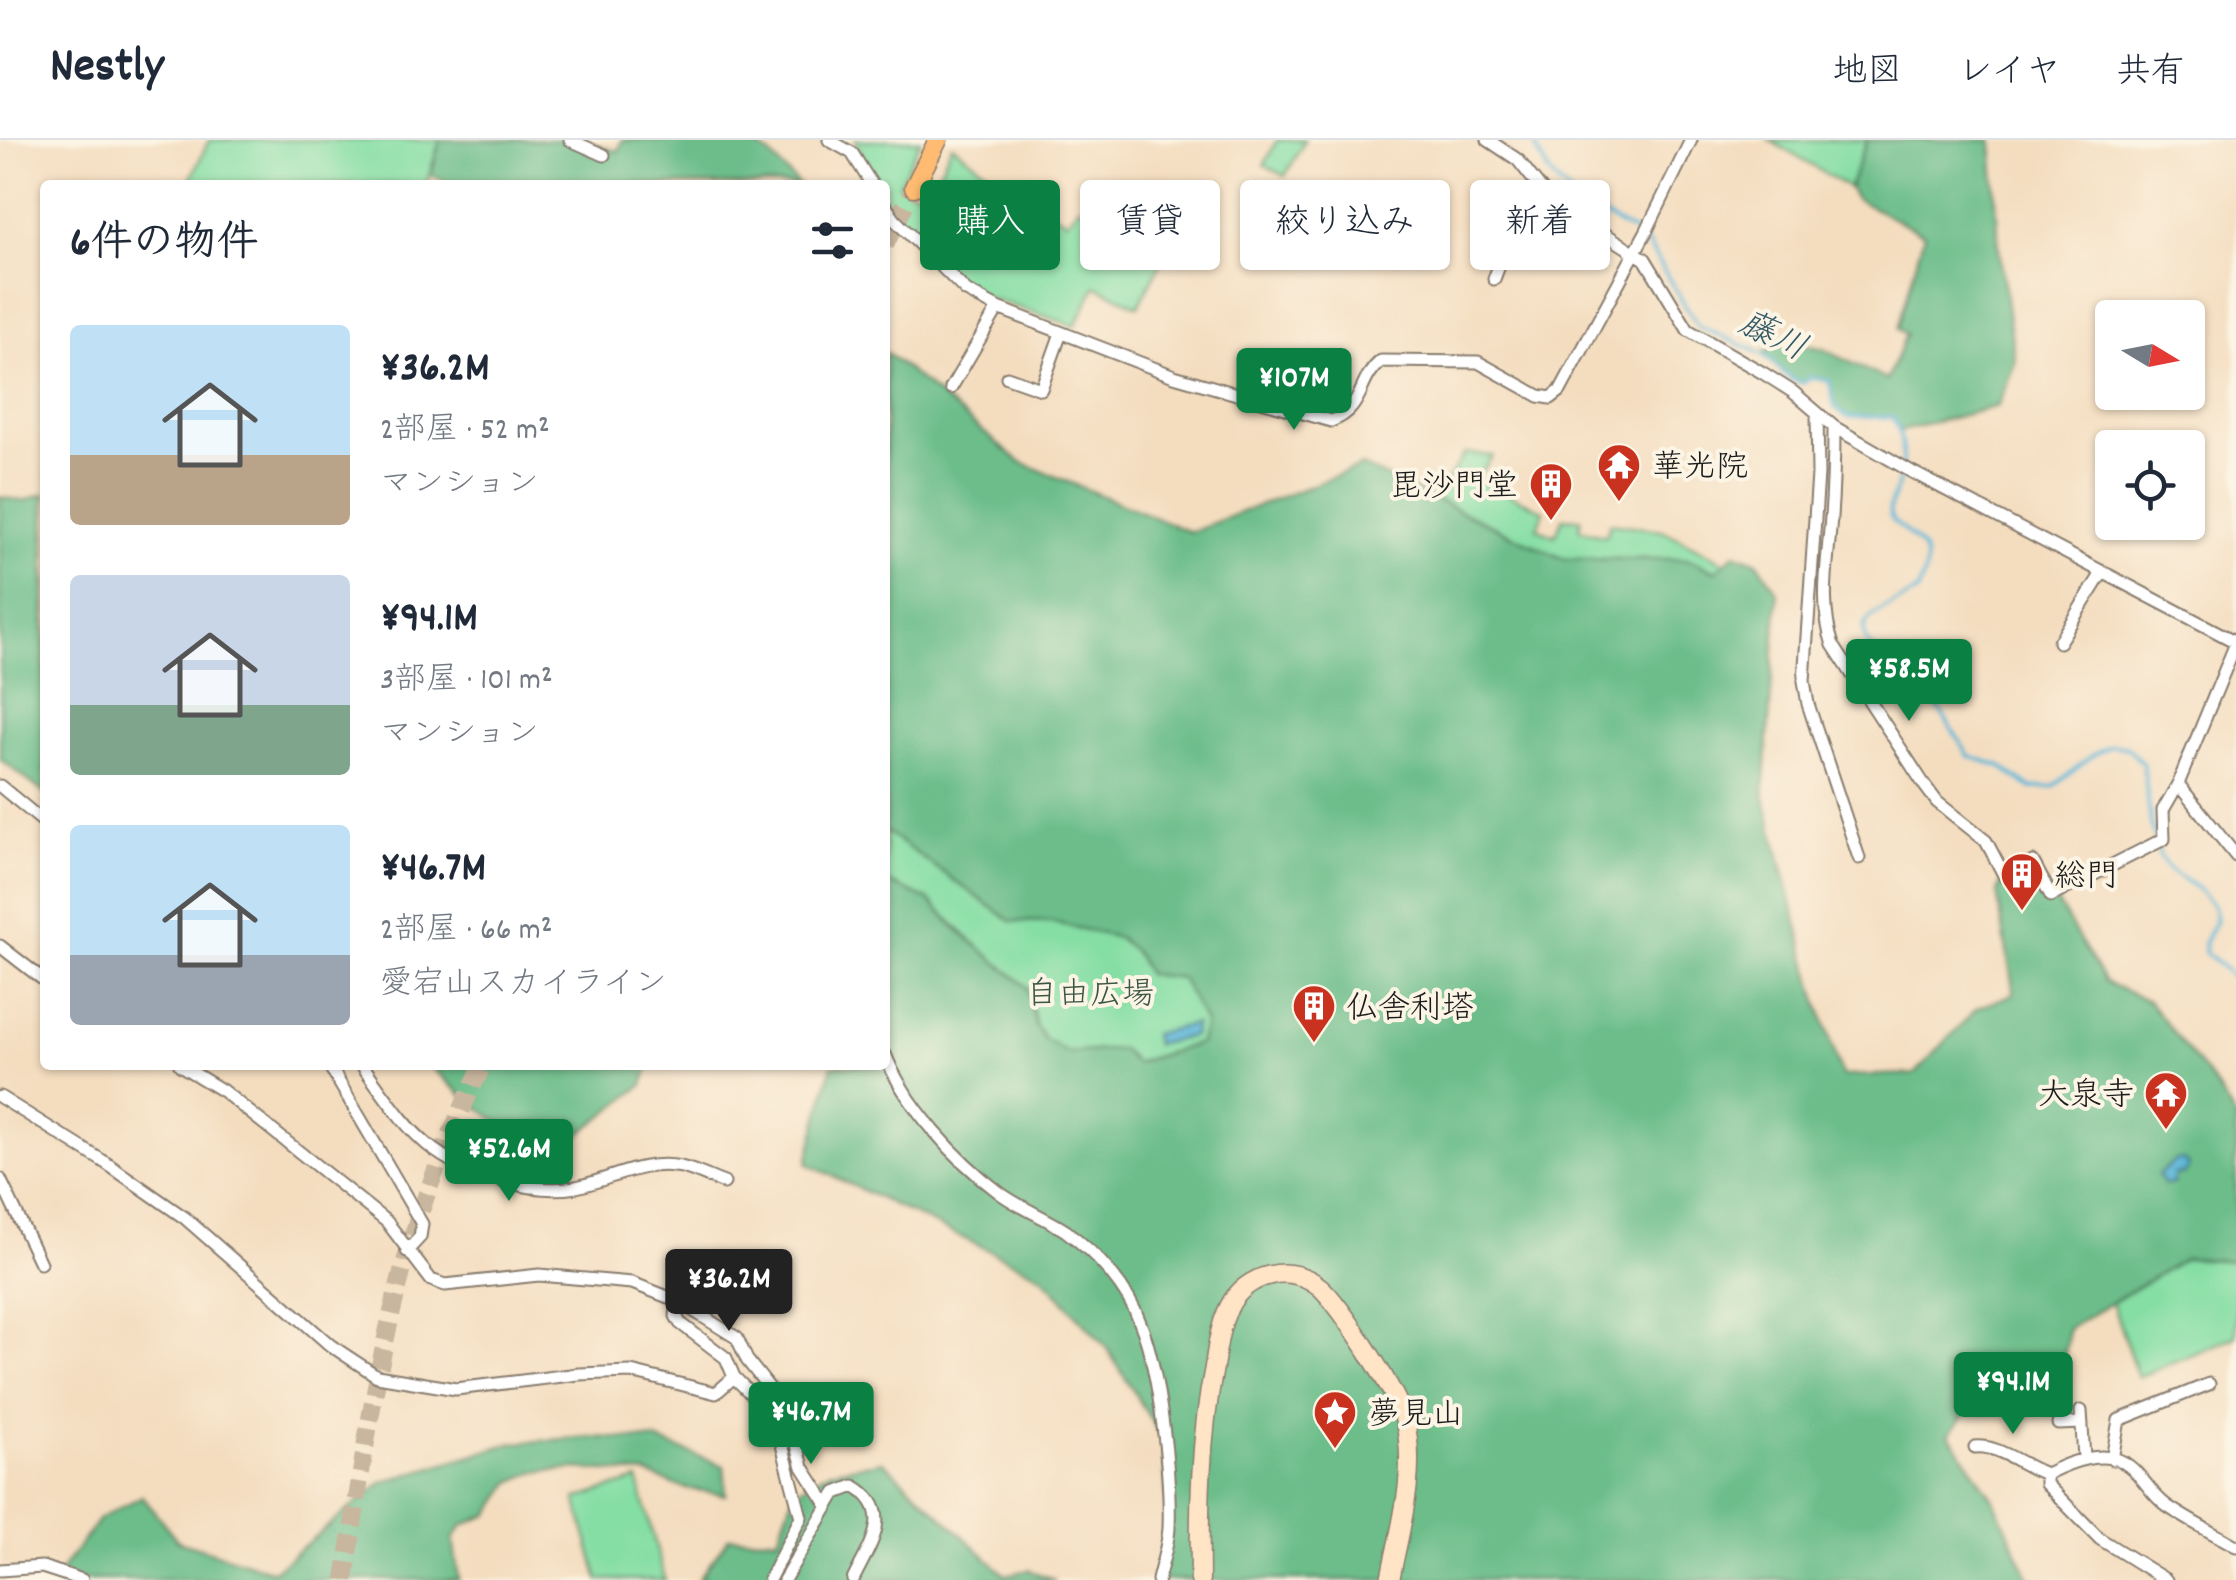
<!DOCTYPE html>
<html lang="ja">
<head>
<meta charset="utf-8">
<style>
	:root { --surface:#fff; --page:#f2f2f3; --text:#1f2937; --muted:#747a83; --line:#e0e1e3; --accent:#0b8043 }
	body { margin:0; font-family:Dekko,"Klee One",sans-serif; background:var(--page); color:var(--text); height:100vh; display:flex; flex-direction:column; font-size:38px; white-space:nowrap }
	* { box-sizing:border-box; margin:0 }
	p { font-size:32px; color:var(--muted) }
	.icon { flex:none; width:55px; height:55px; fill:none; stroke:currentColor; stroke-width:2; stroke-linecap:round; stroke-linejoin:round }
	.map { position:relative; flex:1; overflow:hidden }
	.details { position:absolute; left:40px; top:40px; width:850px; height:890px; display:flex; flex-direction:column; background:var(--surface); border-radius:10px; box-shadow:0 2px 8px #0004 }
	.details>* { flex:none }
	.hud { position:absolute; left:920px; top:40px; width:950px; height:90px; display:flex; gap:20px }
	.needle { width:65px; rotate:100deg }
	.tools { position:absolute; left:2095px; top:160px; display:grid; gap:20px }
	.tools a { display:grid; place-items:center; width:110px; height:110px; border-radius:10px; background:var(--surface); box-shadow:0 2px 8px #0004; font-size:50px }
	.price { position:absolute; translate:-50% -85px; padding:0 22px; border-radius:10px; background:var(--accent); color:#fff; font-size:32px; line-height:65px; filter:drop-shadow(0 2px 5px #0008) }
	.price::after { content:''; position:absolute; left:50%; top:60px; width:30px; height:22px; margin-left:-15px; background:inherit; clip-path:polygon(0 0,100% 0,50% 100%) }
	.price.current { background:#222; color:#fff }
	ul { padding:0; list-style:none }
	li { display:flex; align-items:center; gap:30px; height:250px; padding:0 30px }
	li span { display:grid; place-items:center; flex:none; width:280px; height:200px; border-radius:10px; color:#555 }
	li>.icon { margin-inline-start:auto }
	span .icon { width:120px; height:120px; fill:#fffc; stroke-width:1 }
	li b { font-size:42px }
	h2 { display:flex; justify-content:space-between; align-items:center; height:120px; padding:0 30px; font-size:42px }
	.pill { padding:0 35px; border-radius:10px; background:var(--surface); box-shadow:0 2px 8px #0004; font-size:35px; line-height:90px }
	.pill.current { background:var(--accent); color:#fff }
	header { display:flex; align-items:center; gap:60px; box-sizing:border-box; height:140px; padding:0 50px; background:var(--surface); border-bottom:2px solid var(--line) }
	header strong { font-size:48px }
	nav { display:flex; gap:55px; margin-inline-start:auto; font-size:35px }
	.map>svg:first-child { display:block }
	.green { fill:#85dea4; stroke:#507d60; stroke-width:2.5 }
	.forest { fill:#6cbd8a; stroke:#446c53; stroke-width:2.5 }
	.water { fill:#59b5d7; stroke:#3a687a; stroke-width:2.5 }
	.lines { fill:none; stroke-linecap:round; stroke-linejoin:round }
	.stream { stroke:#59b5d7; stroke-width:4 }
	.primary-tunnel { stroke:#c9b69e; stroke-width:18; stroke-dasharray:18 9; stroke-linecap:butt }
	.minor-casing { stroke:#887c6e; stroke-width:15 }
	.secondary-casing { stroke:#887c6e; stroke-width:21 }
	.primary-casing { stroke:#887c6e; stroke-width:21 }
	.minor { stroke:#fff; stroke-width:11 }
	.secondary { stroke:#ffe4c6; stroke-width:18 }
	.primary { stroke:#ffbb71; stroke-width:18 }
	.labels { text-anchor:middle; stroke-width:8; stroke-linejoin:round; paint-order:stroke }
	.poi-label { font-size:32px; fill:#1c1c1c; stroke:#fcf5e5; text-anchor:start }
	.park-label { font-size:32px; fill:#3c5645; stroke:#fcf5e5 }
	.water-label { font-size:35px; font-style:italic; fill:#345967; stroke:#fcf5e5 }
</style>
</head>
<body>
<header>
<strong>Nestly</strong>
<nav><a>地図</a><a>レイヤ</a><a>共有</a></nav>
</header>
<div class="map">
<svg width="2236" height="1440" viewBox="0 0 2236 1440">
	<rect width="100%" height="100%" fill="#fcf5e5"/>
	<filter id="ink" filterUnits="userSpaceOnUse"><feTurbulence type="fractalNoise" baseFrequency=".01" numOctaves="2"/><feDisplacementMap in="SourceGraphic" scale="20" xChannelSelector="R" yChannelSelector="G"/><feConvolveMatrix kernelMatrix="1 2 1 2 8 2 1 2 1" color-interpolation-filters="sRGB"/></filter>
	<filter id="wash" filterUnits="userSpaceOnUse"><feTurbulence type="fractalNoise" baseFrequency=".0048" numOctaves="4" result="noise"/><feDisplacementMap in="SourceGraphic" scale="40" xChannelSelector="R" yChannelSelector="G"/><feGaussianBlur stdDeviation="2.25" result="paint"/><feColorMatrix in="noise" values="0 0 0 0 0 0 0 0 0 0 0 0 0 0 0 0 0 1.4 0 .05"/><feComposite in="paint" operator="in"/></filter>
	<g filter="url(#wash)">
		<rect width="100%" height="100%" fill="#f4ddbf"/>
		<!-- green -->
		<path class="green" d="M209,0H440L426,45H188Z
			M855,0H921L899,44L927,57L952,5L1005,45L1067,81L1078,66L1164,117L1138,166L1096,146L1075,186L966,151L885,60V45H877Z
			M1277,0H1305L1285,36L1264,25Z
			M1769,0H1867L1849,48Z
			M1465,313L1493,316L1477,338L1544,371L1537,388L1555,396L1563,378L1581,379L1579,389L1606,396L1610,383L1662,390L1725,422L1716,431L1688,419H1564L1435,359Z
			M885,691L1011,781L1052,782L1119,798L1137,815L1147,834L1181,838L1205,883L1200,903L1135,923L1121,909L1067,913L1044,899L1036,887L1030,857L929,760L885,741Z
			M2185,1118L2236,1121V1196L2138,1237L2112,1163Z
			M638,1340L665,1440H599L576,1359Z"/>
		<!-- forest -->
		<path class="forest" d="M440,0H571L618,11L622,0H746L769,14L799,45H453L431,35Z
			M1867,0H1992L1999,108L2015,222L1998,266L1901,291L1892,277H1847L1835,267L1829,240L1812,237L1803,243L1791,239L1763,214L1785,199L1823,209L1887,240L1906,194L1898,189L1924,94L1856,59L1849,48Z
			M885,212L1020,322L1190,392L1362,326L1564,419H1688L1715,431L1735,413L1758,422L1778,453L1764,655L1816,855L1842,936L1915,934L1977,868L2014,854L1997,752L2005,737L2033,722L2105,842L2148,861L2215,945L2236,979V1121L2185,1118L2068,1189C2067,1253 2021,1259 1969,1269L1949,1294L1995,1362L2030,1440H1158L1169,1391L1164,1301L1106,1207L1041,1135L807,1024L832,925H885V741L929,760L956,788L1027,847L1036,887L1045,899L1067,913L1121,909L1135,923L1200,903L1205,883L1181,838L1147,834L1137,815L1119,798L1052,782L1011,781L885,691Z
			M45,354V654L0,619V357L23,361Z
			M429,925H650L643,945L550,1017L470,962Z
			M590,1297L656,1300L724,1326L726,1355L684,1348L647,1334L577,1329L534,1332L511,1342L489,1375L463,1385L453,1399L459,1440H339L337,1435L328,1440H54L99,1379L142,1356L178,1401L273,1431L383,1342L512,1303Z
			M883,1321L1005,1435L1029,1430L1055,1440H698L729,1397L778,1398L795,1351L830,1331Z"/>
		<!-- water -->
		<path class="water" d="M1195,884L1193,896L1155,905L1153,894Z
			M2175,1020H2183L2189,1027L2183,1034H2175L2173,1044L2164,1045L2158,1035Z"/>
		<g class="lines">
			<!-- stream -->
			<path class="stream" d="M1534,0C1547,52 1596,71 1639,95
				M1646,102L1698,186L1763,214L1791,239L1803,243L1812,237L1829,240L1835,267L1847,277H1893C1904,296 1904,323 1898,345C1895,354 1888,365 1890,374C1891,380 1895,383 1899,386C1927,410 1933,414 1918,451C1898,466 1848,473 1869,505L1934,561L1969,616L2000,626L2031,648L2053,647L2093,615L2112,605L2128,608L2143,624L2151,684L2160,717L2169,730L2197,748L2213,766L2216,780L2204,804L2205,812L2236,839"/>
		</g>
	</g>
	<g filter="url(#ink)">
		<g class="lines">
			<!-- primary-tunnel -->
			<path class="primary-tunnel" d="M885,105L914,47
				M345,1440C362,1324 378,1207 413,1095C431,1037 456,979 483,925"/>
			<!-- minor casing -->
			<g class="minor-casing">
				<path id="minor" d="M570,0L604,15
					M829,0L852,13L872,45
					M1488,0L1518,20L1548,58L1645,119L1688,190L1763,233L1793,252L1834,287L1912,332L2236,502
					M885,65L895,80L966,151L998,168L1174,236L1331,281C1365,269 1357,240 1381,221L1478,222L1539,256L1551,258L1560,251L1647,90L1691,0
					M1494,139L1505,110L1542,50
					M1007,237L1041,249L1061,193
					M951,248L998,168
					M1817,274L1818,334L1804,541L1808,564L1859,718
					M1834,287C1834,321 1833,355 1830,389C1827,428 1820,467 1833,505L1925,646L1937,662L1986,701L2005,737L2033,722L2051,756L2164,699L2163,670L2178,644L2236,503
					M2059,502L2102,433
					M2178,644L2236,716
					M0,646L45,683
					M0,806L45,841
					M885,914C904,964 957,1021 1000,1053C1020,1068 1045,1077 1066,1091C1097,1114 1128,1148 1141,1185C1160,1233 1171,1336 1169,1388C1168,1405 1162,1423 1158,1440
					M180,925L223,951L387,1082L431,1140L445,1145L539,1135L632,1143L678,1161L737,1198L747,1220L788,1272L803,1327L828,1366
					M329,925L422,1084L420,1097L407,1111
					M362,925C409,989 425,1021 507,1042C529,1048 552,1051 576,1047C610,1040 645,1019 681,1027C695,1030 710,1038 724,1043
					M0,957L106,1023L185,1078L330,1205L377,1236L456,1249L579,1234L631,1232L716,1253L734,1237
					M0,1039L40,1123
					M678,1161L676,1176L680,1183L726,1218L734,1237L775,1278L801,1377L769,1440
					M2081,1271L2084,1318
					M2058,1284L2082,1283
					M1975,1307C1998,1304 2024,1327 2046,1334
					M2112,1319L2119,1280L2209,1244
					M0,1430L42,1427L82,1440
					M784,1440L836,1353L854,1346C897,1371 869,1406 853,1440
					M2166,1440L2100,1399L2046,1344V1334C2070,1322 2106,1307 2129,1326C2144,1337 2150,1354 2167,1366C2189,1381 2213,1393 2236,1406"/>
			</g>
			<!-- secondary casing -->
			<g class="secondary-casing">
				<path id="secondary" d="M1200,1440C1199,1368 1200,1298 1214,1227C1217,1207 1220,1185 1229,1167C1245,1134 1291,1122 1320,1147C1340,1164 1400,1257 1405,1282C1417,1334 1400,1388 1390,1440"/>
			</g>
			<!-- primary casing -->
			<g class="primary-casing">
				<path id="primary" d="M914,47L938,0"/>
			</g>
			<!-- minor -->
			<use href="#minor" class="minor"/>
			<!-- secondary -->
			<use href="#secondary" class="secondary"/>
			<!-- primary -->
			<use href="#primary" class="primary"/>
		</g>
	</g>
	<!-- icons -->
	<defs>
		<g id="temple-pin" transform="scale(2.25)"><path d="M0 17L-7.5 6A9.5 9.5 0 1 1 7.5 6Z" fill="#c8321e" stroke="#fcf5e5"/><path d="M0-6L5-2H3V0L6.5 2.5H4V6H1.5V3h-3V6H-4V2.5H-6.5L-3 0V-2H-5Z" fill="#fff"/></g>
		<g id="building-pin" transform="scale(2.25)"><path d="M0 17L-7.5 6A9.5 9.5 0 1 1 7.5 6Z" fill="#c8321e" stroke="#fcf5e5"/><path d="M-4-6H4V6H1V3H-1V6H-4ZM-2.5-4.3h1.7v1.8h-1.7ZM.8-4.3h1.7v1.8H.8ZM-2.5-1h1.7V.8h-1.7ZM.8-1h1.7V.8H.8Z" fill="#fff"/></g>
		<g id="sight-pin" transform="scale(2.25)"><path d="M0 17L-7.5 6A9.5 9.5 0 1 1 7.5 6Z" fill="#c8321e" stroke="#fcf5e5"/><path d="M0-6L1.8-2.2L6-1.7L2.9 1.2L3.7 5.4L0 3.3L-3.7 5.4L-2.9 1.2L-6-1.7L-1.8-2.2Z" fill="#fff"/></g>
	</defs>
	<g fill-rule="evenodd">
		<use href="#temple-pin" x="1619" y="325"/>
		<use href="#building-pin" x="1551" y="344"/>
		<use href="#building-pin" x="2022" y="734"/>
		<use href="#building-pin" x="1314" y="866"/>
		<use href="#temple-pin" x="2166" y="953"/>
		<use href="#sight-pin" x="1335" y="1272"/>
	</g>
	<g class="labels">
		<!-- poi labels -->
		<g class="poi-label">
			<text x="1652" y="336">華光院</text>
			<text x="1518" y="355" text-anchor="end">毘沙門堂</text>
			<text x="2054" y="745">総門</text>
			<text x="1346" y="877">仏舎利塔</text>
			<text x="2134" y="964" text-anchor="end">大泉寺</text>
			<text x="1368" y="1283">夢見山</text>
		</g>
		<!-- park labels -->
		<g class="park-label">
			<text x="1090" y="863">自由広場</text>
		</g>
		<!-- water labels -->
		<g class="water-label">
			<text transform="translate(1774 194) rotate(26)" y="12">藤川</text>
		</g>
	</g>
</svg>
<div class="tools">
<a><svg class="needle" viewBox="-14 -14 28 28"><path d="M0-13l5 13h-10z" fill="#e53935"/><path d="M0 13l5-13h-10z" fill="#747a83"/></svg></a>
<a><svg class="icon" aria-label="locate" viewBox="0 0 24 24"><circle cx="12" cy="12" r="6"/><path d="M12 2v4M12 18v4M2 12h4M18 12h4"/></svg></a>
</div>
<b class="price" style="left:1294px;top:293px">¥107M</b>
<b class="price" style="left:1909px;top:584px">¥58.5M</b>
<b class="price" style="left:509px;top:1064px">¥52.6M</b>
<b class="price current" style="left:729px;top:1194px">¥36.2M</b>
<b class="price" style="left:2013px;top:1297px">¥94.1M</b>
<b class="price" style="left:811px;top:1327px">¥46.7M</b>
<div class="hud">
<a class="pill current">購入</a>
<a class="pill">賃貸</a>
<a class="pill">絞り込み</a>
<a class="pill">新着</a>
</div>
<section class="details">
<h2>6件の物件<svg class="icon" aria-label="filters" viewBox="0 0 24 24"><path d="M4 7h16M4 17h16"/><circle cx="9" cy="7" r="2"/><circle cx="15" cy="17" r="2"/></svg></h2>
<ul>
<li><span style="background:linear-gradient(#bfe0f5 65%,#b9a48a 0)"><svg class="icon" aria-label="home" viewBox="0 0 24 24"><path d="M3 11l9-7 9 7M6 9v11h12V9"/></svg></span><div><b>¥36.2M</b><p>2部屋 · 52 m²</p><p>マンション</p></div></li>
<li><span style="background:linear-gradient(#c9d6e8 65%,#7fa58c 0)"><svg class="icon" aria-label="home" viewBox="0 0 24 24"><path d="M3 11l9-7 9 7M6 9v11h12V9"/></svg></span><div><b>¥94.1M</b><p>3部屋 · 101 m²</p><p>マンション</p></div></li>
<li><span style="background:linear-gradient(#bfe0f5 65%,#9aa5b1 0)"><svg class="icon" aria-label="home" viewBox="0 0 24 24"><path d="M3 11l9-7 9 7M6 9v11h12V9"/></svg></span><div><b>¥46.7M</b><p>2部屋 · 66 m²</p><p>愛宕山スカイライン</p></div></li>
</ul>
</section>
</div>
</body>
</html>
